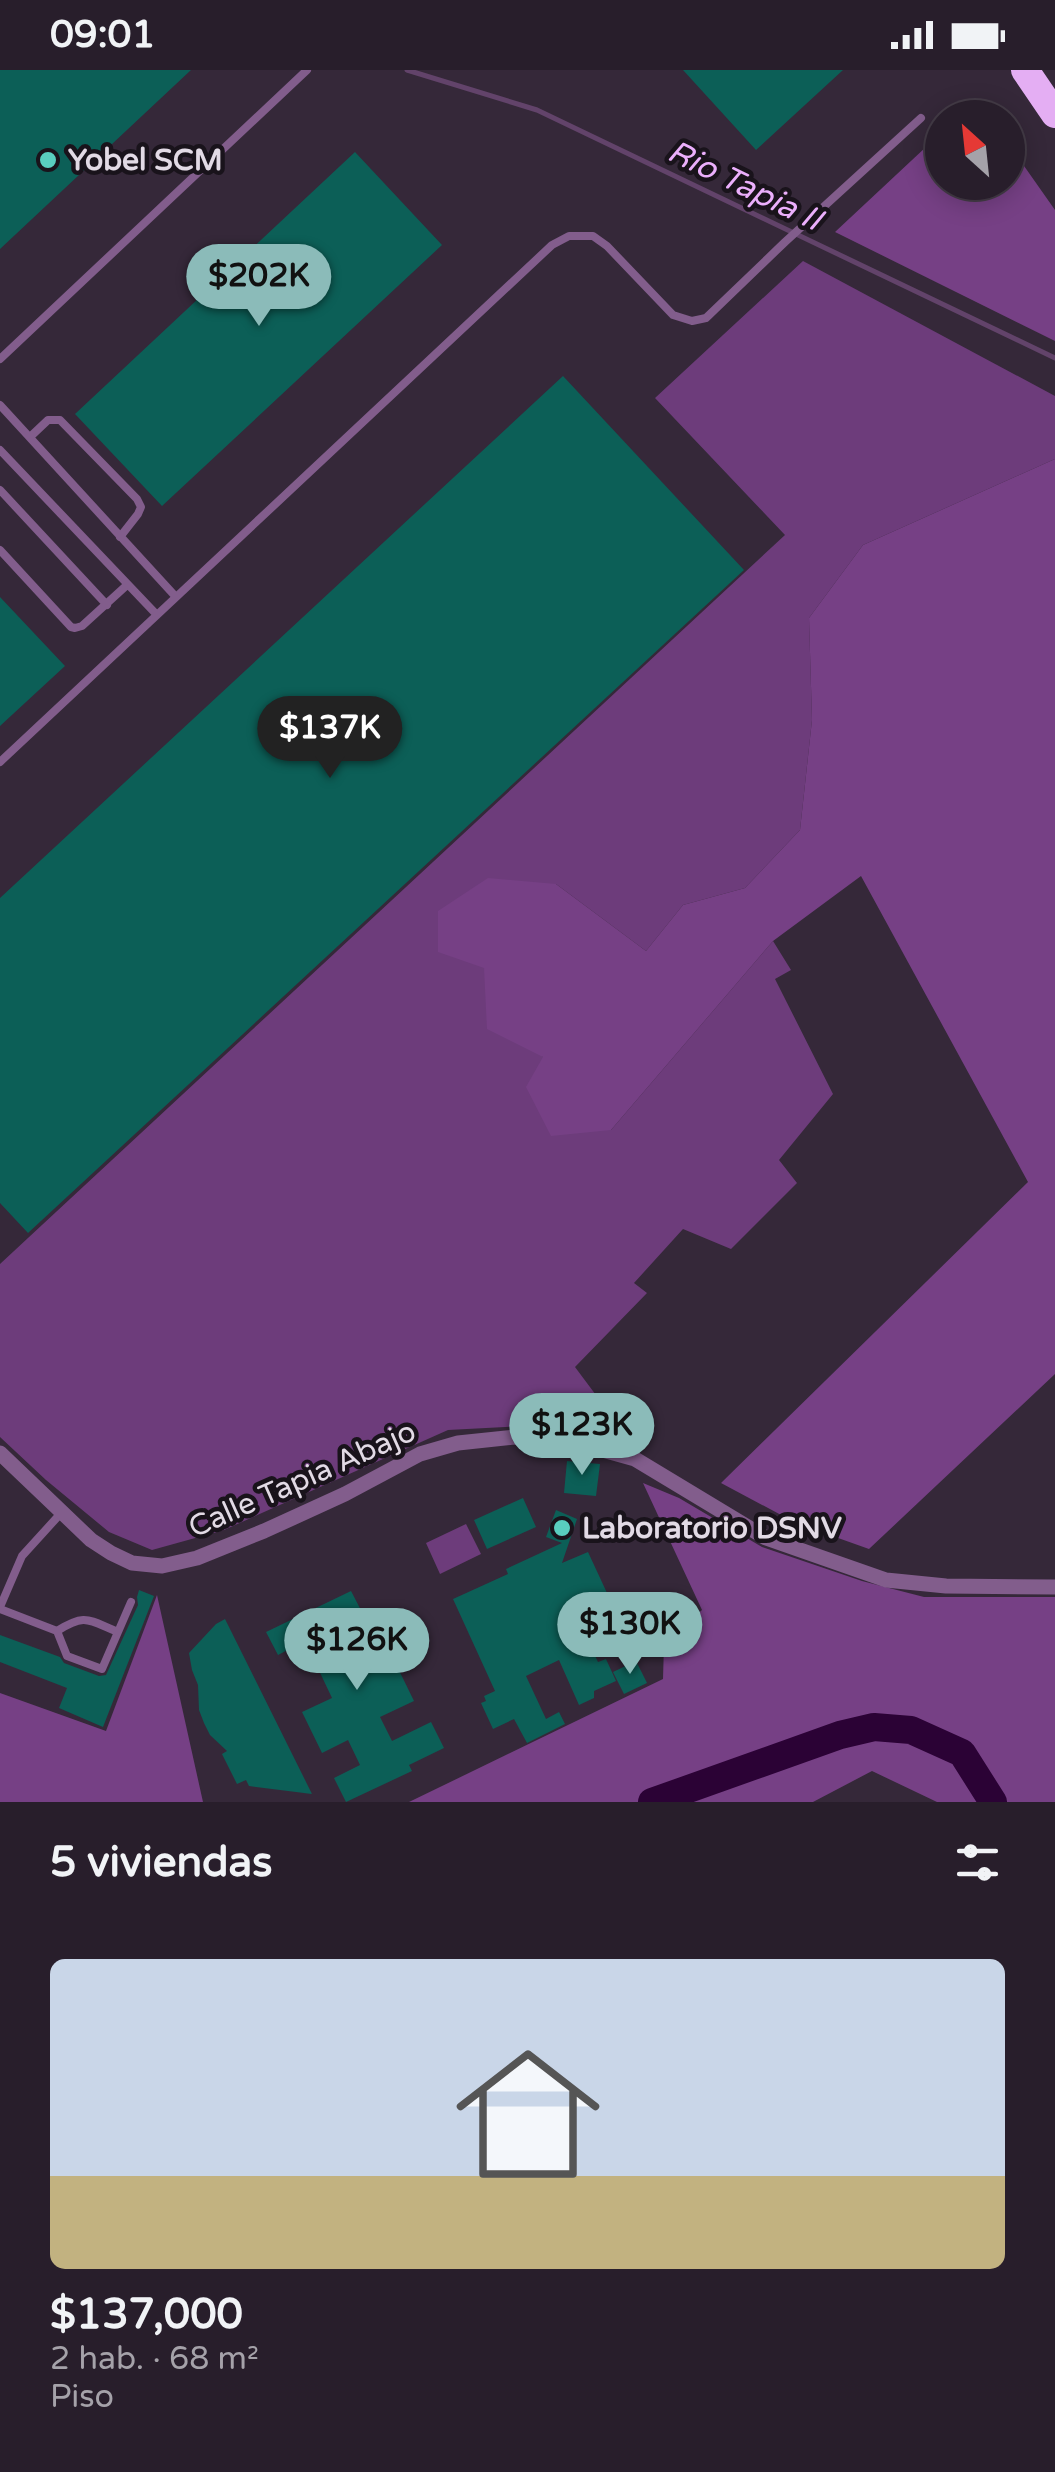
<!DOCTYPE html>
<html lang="es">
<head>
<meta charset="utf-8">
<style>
	:root { --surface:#281e2b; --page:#342b37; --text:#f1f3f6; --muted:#a5a2a9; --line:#443c47; --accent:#8bbbb9 }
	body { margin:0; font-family:"Varela Round",sans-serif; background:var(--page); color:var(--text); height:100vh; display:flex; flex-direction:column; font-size:38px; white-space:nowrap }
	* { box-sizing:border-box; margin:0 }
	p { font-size:32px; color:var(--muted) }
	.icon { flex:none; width:55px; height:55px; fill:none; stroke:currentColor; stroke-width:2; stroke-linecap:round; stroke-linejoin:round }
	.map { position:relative; height:1732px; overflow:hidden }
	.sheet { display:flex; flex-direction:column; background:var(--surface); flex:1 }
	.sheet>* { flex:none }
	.needle { width:65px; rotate:333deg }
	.buttons { position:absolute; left:925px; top:30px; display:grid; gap:20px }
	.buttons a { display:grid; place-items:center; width:100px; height:100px; border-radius:50%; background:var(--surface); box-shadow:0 5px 25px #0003,0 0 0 2px var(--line); font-size:50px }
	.price { position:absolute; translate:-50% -85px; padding:0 22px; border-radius:35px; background:var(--accent); color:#111; font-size:32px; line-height:65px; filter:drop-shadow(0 2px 5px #0008) }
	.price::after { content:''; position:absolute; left:50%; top:60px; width:30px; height:22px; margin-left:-15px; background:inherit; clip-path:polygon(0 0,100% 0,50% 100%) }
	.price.current { background:#222; color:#fff }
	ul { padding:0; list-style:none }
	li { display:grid; align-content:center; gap:20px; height:530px; padding:0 50px }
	li span { display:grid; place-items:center; height:310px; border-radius:15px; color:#555 }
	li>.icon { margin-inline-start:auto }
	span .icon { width:180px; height:180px; fill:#fffc; stroke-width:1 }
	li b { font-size:42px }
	h2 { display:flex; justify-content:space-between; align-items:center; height:120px; padding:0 50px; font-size:42px }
	.status { display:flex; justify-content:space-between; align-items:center; height:70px; padding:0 50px; background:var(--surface); direction:ltr }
	.status svg { height:28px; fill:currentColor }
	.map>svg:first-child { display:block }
	.green { fill:#6d3c7b }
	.forest { fill:#764085 }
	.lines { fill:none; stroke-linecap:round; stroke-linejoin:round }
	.stream { stroke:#62436a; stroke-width:5 }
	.river { stroke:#2b0235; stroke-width:28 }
	.building { fill:#0c5f57 }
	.lane { stroke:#825d8c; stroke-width:8 }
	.street { stroke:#825d8c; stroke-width:15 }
	.highway { stroke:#e4aef3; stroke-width:28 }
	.poi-dot { fill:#59cebf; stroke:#19131b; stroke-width:4 }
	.labels { text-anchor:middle; stroke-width:9; stroke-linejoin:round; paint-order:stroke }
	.poi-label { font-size:30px; font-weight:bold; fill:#e2dae5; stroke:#19131b; text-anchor:start }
	.street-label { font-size:30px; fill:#e2dae5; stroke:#19131b }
	.water-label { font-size:32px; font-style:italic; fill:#ebaffc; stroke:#19131b }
</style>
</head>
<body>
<div class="status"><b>09:01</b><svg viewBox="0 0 49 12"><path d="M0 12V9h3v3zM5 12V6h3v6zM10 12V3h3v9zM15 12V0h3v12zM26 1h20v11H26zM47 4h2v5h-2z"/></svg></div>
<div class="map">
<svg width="1055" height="1732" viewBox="0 0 1055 1732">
	<rect width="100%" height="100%" fill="#352839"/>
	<!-- green -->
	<path class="green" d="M803,191L1055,326V389L863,475L809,548L812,650L800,760L745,818L683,835L646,881L556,814L484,898L543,987L611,1060L773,871L791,900L775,909L833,1024L779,1090L797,1113L731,1179L683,1159L634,1213L647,1223L575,1297L628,1368L525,1356L448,1360L224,1460L152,1480L109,1462L46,1410L0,1367V1194L785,465L655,328Z
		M466,1454L481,1484L440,1504L426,1473Z"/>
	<!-- forest -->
	<path class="forest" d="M942,62V112H1008V73L1055,140V271L835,162Z
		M1055,389V1304L869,1479L796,1453L721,1413L1028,1112L861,806L773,871L611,1060L551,1066L526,1017L543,987L487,959L484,898L438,882V841L488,808L556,814L646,881L683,835L745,818L800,760L812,650L809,548L863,475Z
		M643,1413L679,1428L762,1477L862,1511L924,1527H1055V1732H937L872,1701L813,1732H409L663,1609L664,1574L702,1540Z
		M157,1525L203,1732H0V1623L106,1661Z"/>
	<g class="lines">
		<!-- stream -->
		<path class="stream" d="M407,0L537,40L1055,288"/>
		<!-- river -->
		<path class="river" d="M652,1732L840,1665L874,1657L911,1660L962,1683L993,1732"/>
	</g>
	<!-- building -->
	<path class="building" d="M0,0H191L0,179Z
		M683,0H843L756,80Z
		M355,82L442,175L162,436L75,344Z
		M563,306L744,500L28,1163L0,1133V828Z
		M0,527L65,596L0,656Z
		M567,1391L600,1394L596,1426L564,1423Z
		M523,1428L536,1457L487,1479L474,1450Z
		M556,1440L577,1449L562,1493L588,1482L620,1551L586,1567L598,1592L606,1589L616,1611L594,1621V1628L579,1635L559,1590L526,1606L546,1649L559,1642L565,1654L527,1673L514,1649L493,1659L481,1633L486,1631L484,1626L495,1621L453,1529L508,1504L506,1499L562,1473L546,1467Z
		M139,1520L154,1526L103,1657L59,1638L67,1618L0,1592V1565L60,1587L64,1593L99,1606L106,1605L138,1535L137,1527Z
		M351,1521L363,1544L370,1541L414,1631L380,1647L392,1671L431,1652L444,1678L409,1695L412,1701L346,1732L334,1708L360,1695L348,1670L322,1683L302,1642L332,1628L305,1571L278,1585L266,1562Z
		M225,1549L312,1724L249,1716L246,1710L237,1714L222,1684L227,1681L210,1665L204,1653L199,1640L198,1615L192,1600L189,1583L216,1554Z
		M636,1591L647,1613L624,1624L613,1602Z"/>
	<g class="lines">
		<!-- lane -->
		<path class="lane" d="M0,289L307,0
			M0,335L176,527
			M30,367L48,350H60L137,429L141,437L138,444L120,467
			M0,380L157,545
			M0,420L107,535
			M0,480L71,557L75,558L82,556L127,515
			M0,692L552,175L569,166H593L607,176L673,245L692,251L706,248L785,172L921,48
			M0,1537L22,1486L62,1442
			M0,1539L57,1561
			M57,1561L67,1586L102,1599L131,1532
			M57,1561C86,1543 88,1550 118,1562"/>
		<!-- street -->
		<path class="street" d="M0,1383L91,1470L111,1483L132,1493L162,1496L197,1488L264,1461L345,1424L420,1384L458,1373L514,1367L574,1372L635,1389L766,1468L886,1510L946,1516L1055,1517"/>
		<!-- highway -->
		<path class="highway" d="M1025,0L1055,44"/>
	</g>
	<!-- markers -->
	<g class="poi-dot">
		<circle cx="48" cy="90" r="10"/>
		<circle cx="562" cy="1458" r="10"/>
	</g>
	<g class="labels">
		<!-- poi labels -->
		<g class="poi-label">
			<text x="68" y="100">Yobel SCM</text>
			<text x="582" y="1468">Laboratorio DSNV</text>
		</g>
		<!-- street labels -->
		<g class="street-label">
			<text transform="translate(302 1409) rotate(-24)" y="10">Calle Tapia Abajo</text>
		</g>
		<!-- water labels -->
		<g class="water-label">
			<text transform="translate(745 115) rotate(26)" y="11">Rio Tapia II</text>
		</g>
	</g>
</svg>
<div class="buttons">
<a><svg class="needle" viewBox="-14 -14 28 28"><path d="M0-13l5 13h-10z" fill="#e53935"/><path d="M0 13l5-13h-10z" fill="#a5a2a9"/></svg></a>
</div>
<b class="price" style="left:259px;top:259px">$202K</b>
<b class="price current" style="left:330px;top:711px">$137K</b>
<b class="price" style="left:582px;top:1408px">$123K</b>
<b class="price" style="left:630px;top:1607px">$130K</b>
<b class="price" style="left:357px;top:1623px">$126K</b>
</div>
<section class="sheet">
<h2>5 viviendas<svg class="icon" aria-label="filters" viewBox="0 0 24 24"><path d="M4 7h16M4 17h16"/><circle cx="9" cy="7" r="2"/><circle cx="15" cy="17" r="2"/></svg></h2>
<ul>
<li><span style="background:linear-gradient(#c9d6e8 70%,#c2b280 0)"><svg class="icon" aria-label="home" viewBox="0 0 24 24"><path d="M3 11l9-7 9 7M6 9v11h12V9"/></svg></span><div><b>$137,000</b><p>2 hab. · 68 m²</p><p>Piso</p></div></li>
</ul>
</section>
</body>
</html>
